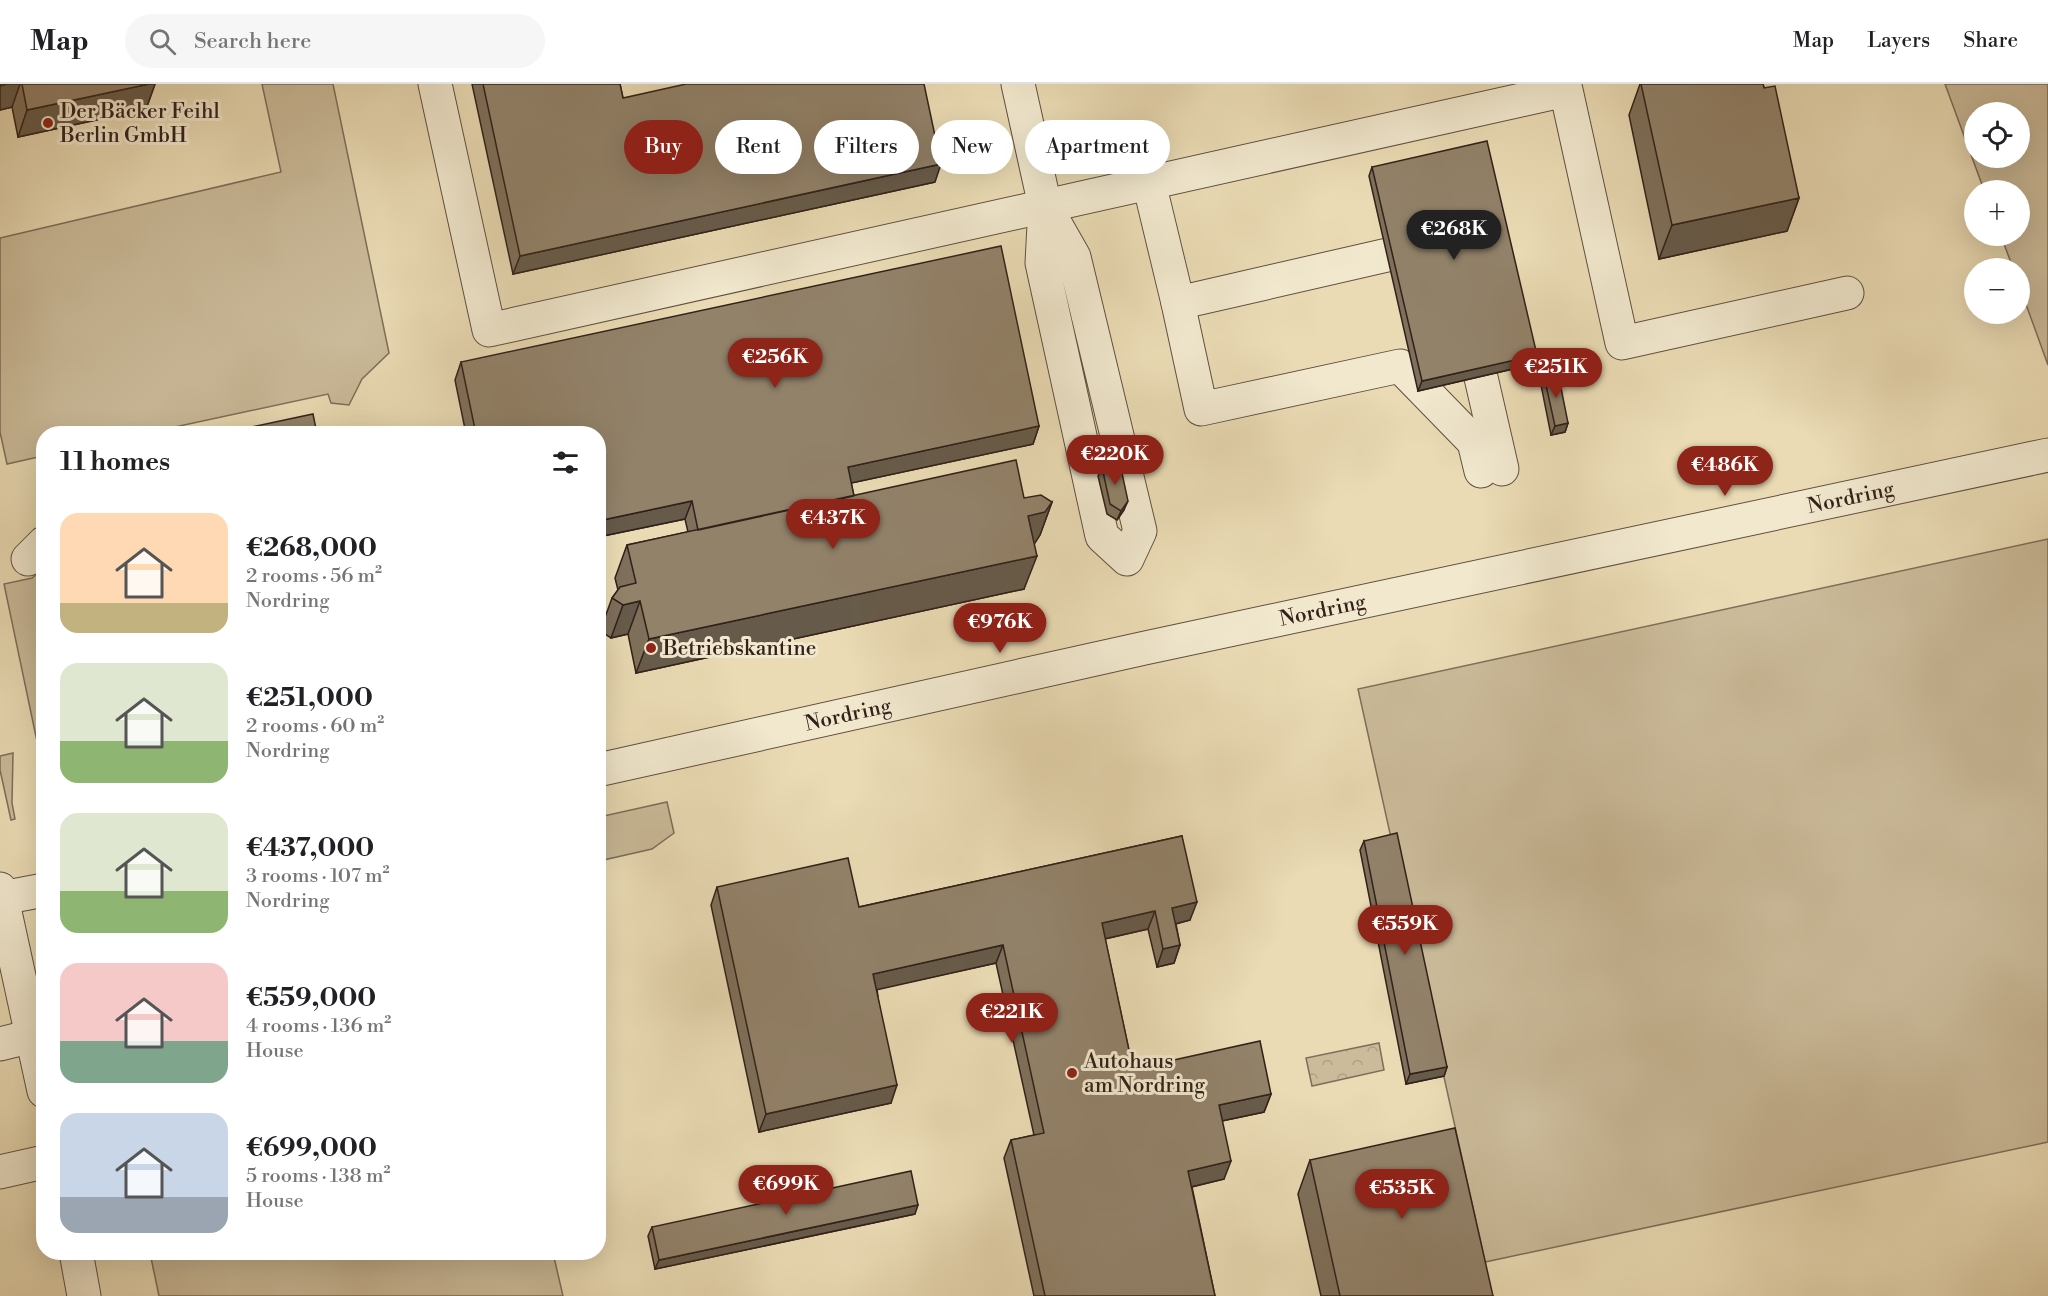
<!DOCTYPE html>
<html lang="en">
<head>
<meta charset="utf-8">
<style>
	:root { --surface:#fff; --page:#f6f6f6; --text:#202124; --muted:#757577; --line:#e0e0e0; --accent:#8f2418 }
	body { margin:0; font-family:"Libre Bodoni",serif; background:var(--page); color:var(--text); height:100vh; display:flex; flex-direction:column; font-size:22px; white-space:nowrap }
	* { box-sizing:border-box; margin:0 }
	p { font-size:20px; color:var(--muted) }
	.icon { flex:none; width:33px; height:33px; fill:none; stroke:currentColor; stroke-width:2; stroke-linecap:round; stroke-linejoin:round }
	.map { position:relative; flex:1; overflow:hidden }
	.side { position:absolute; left:36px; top:342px; width:570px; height:834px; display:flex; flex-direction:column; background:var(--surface); border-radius:24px; box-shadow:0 6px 24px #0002 }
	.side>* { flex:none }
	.hud { position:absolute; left:624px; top:36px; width:570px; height:54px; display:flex; gap:12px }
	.fabs { position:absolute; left:1964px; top:18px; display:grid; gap:12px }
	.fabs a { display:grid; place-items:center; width:66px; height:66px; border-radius:50%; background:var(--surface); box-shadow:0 6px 24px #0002; font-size:30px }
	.price { position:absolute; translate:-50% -51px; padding:0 14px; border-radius:21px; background:var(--accent); color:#fff; font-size:20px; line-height:39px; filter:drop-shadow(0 2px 3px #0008) }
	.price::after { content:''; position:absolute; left:50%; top:36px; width:18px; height:14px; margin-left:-9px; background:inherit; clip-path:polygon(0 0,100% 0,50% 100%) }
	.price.current { background:#222; color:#fff }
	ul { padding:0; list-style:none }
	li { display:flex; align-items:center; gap:18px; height:150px; padding:0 24px }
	li span { display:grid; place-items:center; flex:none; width:168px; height:120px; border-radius:18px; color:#555 }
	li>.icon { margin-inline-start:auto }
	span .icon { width:72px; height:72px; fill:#fffc; stroke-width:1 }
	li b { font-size:26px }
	h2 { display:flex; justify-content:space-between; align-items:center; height:72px; padding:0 24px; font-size:26px }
	.pill { padding:0 21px; border-radius:27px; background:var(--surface); box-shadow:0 6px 24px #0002; font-size:21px; line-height:54px }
	.pill.current { background:var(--accent); color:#fff }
	header { display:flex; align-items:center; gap:36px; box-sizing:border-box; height:84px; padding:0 30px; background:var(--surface); border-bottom:2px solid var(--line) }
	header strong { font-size:28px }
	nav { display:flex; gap:33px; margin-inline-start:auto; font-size:21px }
	.search { width:420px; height:54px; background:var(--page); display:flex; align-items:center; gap:15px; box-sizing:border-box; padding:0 21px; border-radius:33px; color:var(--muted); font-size:22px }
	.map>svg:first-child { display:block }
	.green { fill:#cbbb9a; stroke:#7e6e5a; stroke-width:1.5; fill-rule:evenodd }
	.forest { fill:url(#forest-crowns); stroke:#7e6e5a; stroke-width:1.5 }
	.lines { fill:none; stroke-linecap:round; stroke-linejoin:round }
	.minor-casing { stroke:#605040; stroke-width:35 }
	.minor { stroke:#f1e8ce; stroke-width:33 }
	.wall { fill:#7e705b; stroke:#32211a; stroke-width:1.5 }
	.shaded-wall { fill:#665b4a; stroke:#32211a; stroke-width:1.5 }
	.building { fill:#92826a; stroke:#32211a; stroke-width:1.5 }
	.poi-dot { fill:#8f2418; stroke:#f1e8ce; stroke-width:2 }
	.labels { text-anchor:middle; stroke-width:6; stroke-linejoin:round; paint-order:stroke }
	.poi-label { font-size:21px; fill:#32211a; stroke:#f1e8ce; text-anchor:start }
	.street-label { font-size:21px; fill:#32211a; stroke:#f1e8ce }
</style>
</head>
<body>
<header>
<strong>Map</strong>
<div class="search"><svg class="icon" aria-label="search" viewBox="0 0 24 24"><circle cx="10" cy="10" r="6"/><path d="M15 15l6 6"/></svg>Search here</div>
<nav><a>Map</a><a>Layers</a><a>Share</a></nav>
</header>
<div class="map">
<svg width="2048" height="1212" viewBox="0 0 2048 1212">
	<defs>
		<pattern id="forest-crowns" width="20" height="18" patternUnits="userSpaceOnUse" patternTransform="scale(1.5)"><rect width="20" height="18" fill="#cbbb9a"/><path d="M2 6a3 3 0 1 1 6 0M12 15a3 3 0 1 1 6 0" fill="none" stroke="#afa084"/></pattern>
	</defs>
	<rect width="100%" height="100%" fill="#eadbb4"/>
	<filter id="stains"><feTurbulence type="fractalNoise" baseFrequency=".00333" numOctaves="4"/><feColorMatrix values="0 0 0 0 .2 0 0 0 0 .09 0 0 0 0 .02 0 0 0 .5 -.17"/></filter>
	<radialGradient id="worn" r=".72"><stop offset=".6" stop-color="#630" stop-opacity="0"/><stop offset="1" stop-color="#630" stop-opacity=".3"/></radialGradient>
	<!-- green -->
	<path class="green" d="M262,0H333L389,269L362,295L349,321L331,319L328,310L147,349L44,350L43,372L7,380L0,348V154L281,88Z
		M1945,0H2048V281L2019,201V184H2013L2001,152H2019V106H1984ZM1974,28H2019V74H1974Z
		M2048,455V1058L1485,1178L1358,605Z
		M43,485V686L4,500L32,494Z
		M13,669L12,719L15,735L11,736L0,686V672Z
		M667,718L674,749L652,765L599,777V733Z
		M150,1169H553L563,1212H159Z"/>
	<!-- forest -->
	<path class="forest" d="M1379,959L1384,986L1312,1002L1306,974Z"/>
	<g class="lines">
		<!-- minor casing -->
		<g class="minor-casing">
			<g id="minor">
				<path d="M435,0L489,246L1566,6L1622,259L1847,209"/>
				<path d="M1018,0L1045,122L1042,179L1102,452L1127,475L1140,447L1074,173L1045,122"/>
				<path d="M1149,99L1178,219"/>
				<path d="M1431,161L1178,219L1201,325L1400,282L1474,358L1481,387"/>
				<path d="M1471,250L1502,385"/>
				<path d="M28,475L44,459"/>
				<path id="s1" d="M598,686L1145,564L2048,371"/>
				<path d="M0,805L44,1007"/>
				<path d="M2,814L44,806"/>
				<path d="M0,960L32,952"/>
				<path d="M0,1088L44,1078"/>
				<path d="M76,1168L84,1212"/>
			</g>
		</g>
		<!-- minor -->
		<use href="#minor" class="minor"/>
	</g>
	<!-- wall -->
	<path class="wall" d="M0,0H155L146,25L18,53L12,23L0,26Z
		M472,0H620L623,14L935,98L513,190Z
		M1640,0H1763L1799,114L1787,147L1659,175L1629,31Z
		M1372,83L1534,280L1418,307L1369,92Z
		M461,278L1039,342L1033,360L851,399L854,412L1024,414L1052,418L1040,451L1034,460L1024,505L636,589L628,550L611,554L600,547L612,514L618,506L615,494L627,461L688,448L685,435L598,453V350H466L455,296Z
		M1544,292L1568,339L1565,348L1551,351L1541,301Z
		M1102,383L1124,426L1117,436L1107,430L1098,392Z
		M1182,752L1190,836L1176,840L1180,861L1174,879L1157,883L1148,845L1105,855L1133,985L1271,1010L1264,1028L1222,1037L1224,1095L1192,1103L1215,1212H1034L1004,1074L1011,1056L1034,1051L996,879L877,905L891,1019L759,1048L711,821L717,803L859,823Z
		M1364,757L1447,983L1444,992L1406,1000L1360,766Z
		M1310,1076L1493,1212H1321L1298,1110Z
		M915,1130L655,1185L648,1152L652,1143Z"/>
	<!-- shaded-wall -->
	<path class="shaded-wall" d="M7,0H20L12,23L0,26V2Z
		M149,0H155L146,25L18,53L27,26Z
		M941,80L935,98L513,190L520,172Z
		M1799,114L1787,147L1659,175L1672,141Z
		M1537,271L1534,280L1418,307L1422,297Z
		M1568,339L1565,348L1551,351L1555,342Z
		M1039,342L1033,360L842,401L848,383Z
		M692,417L685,435L598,453V437Z
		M1128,417L1124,426L1117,436L1121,427Z
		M1052,418L1040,451L1033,462L1028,432Z
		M1037,472L1024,505L636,589L649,555Z
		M640,517L628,550L611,554L623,521Z
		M1197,818L1190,836L1166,842L1172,824Z
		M1155,827L1148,845L1095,857L1102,839Z
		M1003,861L996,879L867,908L873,890Z
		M1180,861L1174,879L1157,883L1163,865Z
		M1447,983L1444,992L1406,1000L1410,990Z
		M897,1001L891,1019L759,1048L766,1030Z
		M1271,1010L1264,1028L1212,1039L1219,1021Z
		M1231,1077L1224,1095L1182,1105L1188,1087Z
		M918,1121L915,1130L655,1185L659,1176Z"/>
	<!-- building -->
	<path class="building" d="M22,0H149L27,26Z
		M483,0H620L623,14L686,0H924L941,80L520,172Z
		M1641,0H1763L1764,4L1775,2L1799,114L1672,141Z
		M1487,57L1537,271L1422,297L1372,83Z
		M1001,162L1039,342L848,383L854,412L698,446L692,417L598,437V350H476L461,278Z
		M1558,289L1568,339L1555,342L1544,292Z
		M313,330L317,350H219Z
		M1016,376L1024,414L1041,411L1052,418L1045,428L1028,432L1037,472L649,555L640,517L623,521L612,514L620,503L636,499L627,461Z
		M1120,380L1128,417L1121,427L1110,420L1102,383Z
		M1397,749L1447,983L1410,990L1364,757Z
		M1182,752L1197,818L1172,824L1180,861L1163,865L1155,827L1102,839L1133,985L1260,957L1271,1010L1219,1021L1231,1077L1188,1087L1215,1212H1045L1011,1056L1044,1049L1003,861L873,890L897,1001L766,1030L717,803L848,774L859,823Z
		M1455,1044L1493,1212H1340L1310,1076Z
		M911,1087L918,1121L659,1176L652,1143Z"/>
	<!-- markers -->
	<g class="poi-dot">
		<circle cx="48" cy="39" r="6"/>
		<circle cx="651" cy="564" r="6"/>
		<circle cx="1072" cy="989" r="6"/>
	</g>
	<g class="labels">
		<!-- poi labels -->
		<g class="poi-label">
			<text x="60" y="34">Der Bäcker Feihl<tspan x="60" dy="24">Berlin GmbH</tspan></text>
			<text x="663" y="571">Betriebskantine</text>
			<text x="1084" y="984">Autohaus<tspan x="1084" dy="24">am Nordring</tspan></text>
		</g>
		<!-- street labels -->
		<g class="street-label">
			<text dy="7" stroke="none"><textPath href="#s1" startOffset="1282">Nordring</textPath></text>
			<text dy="7" stroke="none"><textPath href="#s1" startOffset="742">Nordring</textPath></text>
			<text dy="7" stroke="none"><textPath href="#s1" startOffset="256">Nordring</textPath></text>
		</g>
	</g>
	<rect width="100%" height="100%" filter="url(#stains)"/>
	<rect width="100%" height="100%" fill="url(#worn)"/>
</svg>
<div class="fabs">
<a><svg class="icon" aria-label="locate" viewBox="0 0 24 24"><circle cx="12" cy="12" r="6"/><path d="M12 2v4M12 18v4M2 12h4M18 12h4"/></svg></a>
<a>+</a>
<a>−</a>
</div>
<b class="price current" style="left:1454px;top:177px">€268K</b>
<b class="price" style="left:775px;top:305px">€256K</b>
<b class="price" style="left:1556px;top:315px">€251K</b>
<b class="price" style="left:1115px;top:402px">€220K</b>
<b class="price" style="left:1725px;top:413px">€486K</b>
<b class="price" style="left:833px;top:466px">€437K</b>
<b class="price" style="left:1000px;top:570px">€976K</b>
<b class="price" style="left:1405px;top:872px">€559K</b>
<b class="price" style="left:1012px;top:960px">€221K</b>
<b class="price" style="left:786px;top:1132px">€699K</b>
<b class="price" style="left:1402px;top:1136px">€535K</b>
<div class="hud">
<a class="pill current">Buy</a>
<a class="pill">Rent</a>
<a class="pill">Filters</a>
<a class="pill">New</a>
<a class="pill">Apartment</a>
</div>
<section class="side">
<h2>11 homes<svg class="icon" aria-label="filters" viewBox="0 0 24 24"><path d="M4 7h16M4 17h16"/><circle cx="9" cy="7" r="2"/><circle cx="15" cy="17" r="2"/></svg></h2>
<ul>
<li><span style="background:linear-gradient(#ffd9b3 75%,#c2b280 0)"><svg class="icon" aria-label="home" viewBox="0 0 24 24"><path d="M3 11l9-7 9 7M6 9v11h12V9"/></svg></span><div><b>€268,000</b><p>2 rooms · 56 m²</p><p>Nordring</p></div></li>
<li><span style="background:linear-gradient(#dfe7d0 65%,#8fb573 0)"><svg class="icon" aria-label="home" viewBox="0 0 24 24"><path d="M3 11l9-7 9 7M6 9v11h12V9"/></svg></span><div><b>€251,000</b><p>2 rooms · 60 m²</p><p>Nordring</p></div></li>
<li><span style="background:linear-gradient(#dfe7d0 65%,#8fb573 0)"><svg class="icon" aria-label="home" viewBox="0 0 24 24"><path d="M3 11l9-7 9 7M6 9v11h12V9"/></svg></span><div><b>€437,000</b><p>3 rooms · 107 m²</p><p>Nordring</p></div></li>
<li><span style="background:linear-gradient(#f6c9c9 65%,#7fa58c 0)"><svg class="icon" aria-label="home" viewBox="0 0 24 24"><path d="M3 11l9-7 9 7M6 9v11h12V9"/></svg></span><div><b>€559,000</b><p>4 rooms · 136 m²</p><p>House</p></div></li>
<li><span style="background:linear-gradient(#c9d6e8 70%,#9aa5b1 0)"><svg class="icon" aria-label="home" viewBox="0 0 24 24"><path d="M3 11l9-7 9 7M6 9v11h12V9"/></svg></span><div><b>€699,000</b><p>5 rooms · 138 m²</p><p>House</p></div></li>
</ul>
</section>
</div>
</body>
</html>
